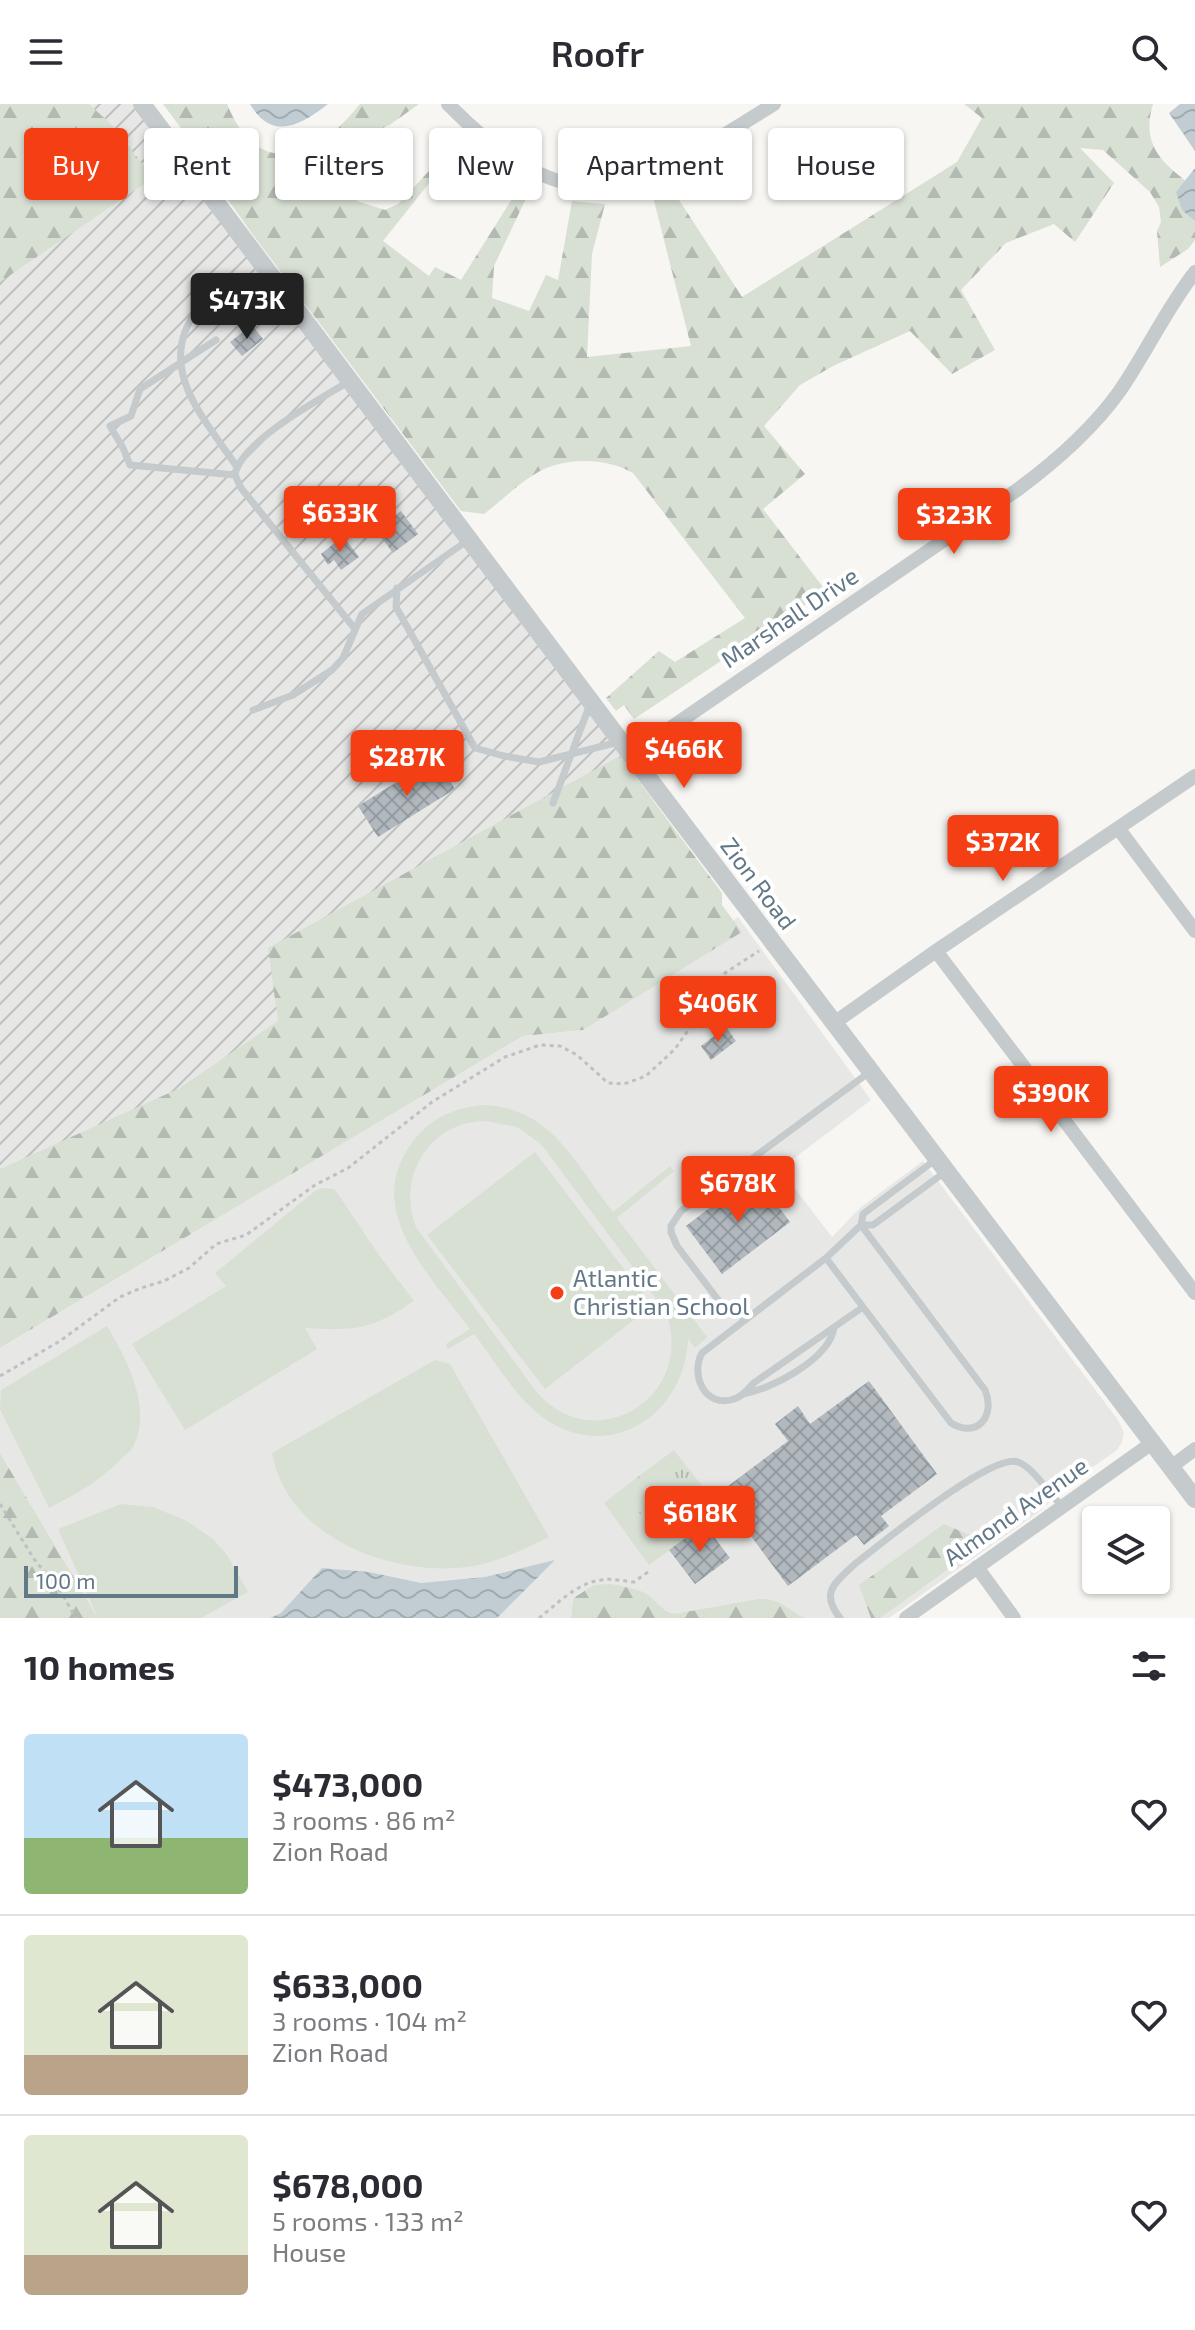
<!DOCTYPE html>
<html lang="en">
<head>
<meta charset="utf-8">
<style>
	:root { --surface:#fff; --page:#f2f2f3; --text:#2b2b33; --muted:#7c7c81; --line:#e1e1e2; --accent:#f43f15 }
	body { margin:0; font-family:"Exo 2",sans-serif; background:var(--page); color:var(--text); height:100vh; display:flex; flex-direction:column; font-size:30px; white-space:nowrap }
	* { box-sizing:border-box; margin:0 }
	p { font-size:26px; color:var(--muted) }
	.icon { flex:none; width:44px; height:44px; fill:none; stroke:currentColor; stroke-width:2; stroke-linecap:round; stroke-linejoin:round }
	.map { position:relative; height:1514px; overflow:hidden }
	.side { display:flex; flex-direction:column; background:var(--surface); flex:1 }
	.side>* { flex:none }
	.top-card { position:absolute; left:24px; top:24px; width:1148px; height:72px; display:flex; gap:16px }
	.fabs { position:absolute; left:1082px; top:1402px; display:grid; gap:16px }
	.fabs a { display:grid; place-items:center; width:88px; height:88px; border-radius:8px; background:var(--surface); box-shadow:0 2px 6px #0004; font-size:40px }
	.scale { position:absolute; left:24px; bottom:20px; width:214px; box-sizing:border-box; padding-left:8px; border:4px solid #627887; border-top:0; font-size:22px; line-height:28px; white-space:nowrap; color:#627887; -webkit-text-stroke:6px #fff; paint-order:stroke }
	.price { position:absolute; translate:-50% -68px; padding:0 18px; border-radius:8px; background:var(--accent); color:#fff; font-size:26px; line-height:52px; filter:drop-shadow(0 2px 4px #0008) }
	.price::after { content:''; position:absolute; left:50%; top:48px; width:24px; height:18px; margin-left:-12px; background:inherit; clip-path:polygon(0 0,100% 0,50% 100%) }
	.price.selected { background:#222; color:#fff }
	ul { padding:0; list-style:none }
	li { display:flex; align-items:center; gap:24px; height:200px; padding:0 24px }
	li+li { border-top:2px solid var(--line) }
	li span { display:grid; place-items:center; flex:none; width:224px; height:160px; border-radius:8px; color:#555 }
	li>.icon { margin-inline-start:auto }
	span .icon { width:96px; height:96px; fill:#fffc; stroke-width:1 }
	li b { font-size:34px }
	h2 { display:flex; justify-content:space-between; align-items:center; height:96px; padding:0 24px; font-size:34px }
	.pill { padding:0 28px; border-radius:8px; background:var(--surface); box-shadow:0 2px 6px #0004; font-size:28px; line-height:72px }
	.pill.selected { background:var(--accent); color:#fff }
	header { display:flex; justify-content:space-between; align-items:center; height:104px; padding:0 24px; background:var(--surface); font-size:36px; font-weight:600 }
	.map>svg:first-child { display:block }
	.built { fill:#e7e8e6 }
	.industrial { fill:url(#industrial-furrows) }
	.green { fill:#d8dfd3; fill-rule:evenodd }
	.forest { fill:url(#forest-firs) }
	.park { fill:url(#park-tufts) }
	.water { fill:url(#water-waves) }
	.building { fill:url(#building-cross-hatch) }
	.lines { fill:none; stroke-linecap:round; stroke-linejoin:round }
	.path { stroke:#bec1c3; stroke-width:3; stroke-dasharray:4 4; stroke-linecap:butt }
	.service { stroke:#c5cacd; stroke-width:7 }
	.minor { stroke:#c5cacd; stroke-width:14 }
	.tertiary { stroke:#c5cacd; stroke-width:18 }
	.poi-dot { fill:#f43f15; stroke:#fff; stroke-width:3 }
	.labels { text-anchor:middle; stroke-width:8; stroke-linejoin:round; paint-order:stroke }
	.street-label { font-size:24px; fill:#627887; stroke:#fff }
	.poi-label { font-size:24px; fill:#627887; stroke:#fff; text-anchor:start }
</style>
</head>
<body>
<header><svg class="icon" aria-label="menu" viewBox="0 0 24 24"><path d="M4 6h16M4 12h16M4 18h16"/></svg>Roofr<svg class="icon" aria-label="search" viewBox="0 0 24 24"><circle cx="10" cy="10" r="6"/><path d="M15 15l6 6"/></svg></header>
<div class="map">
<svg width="1195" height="1514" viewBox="0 0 1195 1514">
	<defs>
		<pattern id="industrial-furrows" width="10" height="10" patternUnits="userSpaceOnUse" patternTransform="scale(2)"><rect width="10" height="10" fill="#e7e8e6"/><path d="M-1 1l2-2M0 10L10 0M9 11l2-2" fill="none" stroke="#bfc1c0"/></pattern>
		<pattern id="forest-firs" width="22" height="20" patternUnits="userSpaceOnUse" patternTransform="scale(2)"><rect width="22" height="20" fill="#d8dfd3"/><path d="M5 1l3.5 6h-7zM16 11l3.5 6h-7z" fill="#b3bab1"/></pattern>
		<pattern id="park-tufts" width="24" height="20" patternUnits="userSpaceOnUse" patternTransform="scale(2)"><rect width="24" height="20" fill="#d8dfd3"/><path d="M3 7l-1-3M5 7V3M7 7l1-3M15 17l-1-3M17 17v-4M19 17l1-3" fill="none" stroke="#b3bab1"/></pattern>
		<pattern id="water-waves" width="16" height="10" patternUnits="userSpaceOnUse" patternTransform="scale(2)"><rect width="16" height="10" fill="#c1cdd2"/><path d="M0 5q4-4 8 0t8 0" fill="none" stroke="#a0abb0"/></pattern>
		<pattern id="building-cross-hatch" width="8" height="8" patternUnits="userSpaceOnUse" patternTransform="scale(2)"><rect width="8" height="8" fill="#b1b9be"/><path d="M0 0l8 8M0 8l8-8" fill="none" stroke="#939ba0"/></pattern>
	</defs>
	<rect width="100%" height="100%" fill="#f7f6f2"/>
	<!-- built -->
	<path class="built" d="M738,813L871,996L780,1065L832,1133L861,1103L923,1057L1118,1316L1124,1329L1122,1338L1117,1346L1076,1375L1040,1407L889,1514H646L582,1487L573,1494L571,1514H98L0,1349V1244L523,932L583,926Z"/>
	<!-- industrial -->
	<path class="industrial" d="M0,0H140L653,696L0,1154Z"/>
	<!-- green -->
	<path class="green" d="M484,1001C551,1003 576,1061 613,1108L670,1062L674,1067L617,1114L707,1233L695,1244L688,1235C685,1310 611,1360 545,1315C517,1296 495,1257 474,1230L448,1245L446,1240L470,1225C430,1171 360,1105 414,1036C431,1014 456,1003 484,1001ZM486,1017L517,1023L541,1040L666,1208C697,1295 592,1356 535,1286L416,1123C396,1073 430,1017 486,1017Z
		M535,1048L652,1202L545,1285L427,1131Z
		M322,1084L334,1085L338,1090L379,1151L414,1197C371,1226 355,1227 305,1224L317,1245L185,1326L132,1240L226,1182L215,1169L315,1087Z
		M107,1222C127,1255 153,1305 133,1343C130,1348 124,1352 120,1356C99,1378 76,1390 49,1404L0,1305L1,1286Z
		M435,1256L450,1260L549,1433C525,1445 500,1457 474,1462C396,1475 287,1435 272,1349Z
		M622,1385L666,1444L669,1442L671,1445L649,1461L604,1399Z
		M121,1400L153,1403L187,1417L213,1435L227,1451L248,1488L201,1514H98L58,1425Z"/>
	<!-- forest -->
	<path class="forest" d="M0,0H89L115,24L153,74L0,178Z
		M163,0H227C259,79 318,53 360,0H419L391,20L365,33L353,43L350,61L357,97L385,106L398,100L460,34L461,39L383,137L429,172L435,163L461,176L522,79L531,84L494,162L492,194L529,207L546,171L558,176L572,97L605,100L592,150L587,253L691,242L653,93L672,85L742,193L957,58L982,14L964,0H1153C1140,43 1164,60 1195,84V136L1188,145L1160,163L1157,127L1161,118L1159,103L1150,88L1103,46L1080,44L1114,79L1075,138L1054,120L1006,139L961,186L995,246L952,270L910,227L833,262L800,281L764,322L805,370L763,405L826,487L634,615L624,601L616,607L606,594L659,547L675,558L745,514L633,369C607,354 568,353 540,367C520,378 502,396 484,410L461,407L253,131L226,93L198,47Z
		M620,652L722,789V801L742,828L583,926L523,932L0,1244V1065L178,985L278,917L268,844Z
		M0,1349L98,1514H0Z
		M944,1420L986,1438L880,1514H871L859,1481Z
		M611,1480C621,1482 633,1484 643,1488C656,1494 660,1507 674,1510L759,1495C783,1495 786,1506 805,1514H571L573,1494L594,1481Z"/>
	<!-- park -->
	<path class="park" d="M674,1346L720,1405L699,1420L701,1423L671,1445L669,1443L666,1445L622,1385Z"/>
	<!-- water -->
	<path class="water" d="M250,0H328C301,21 272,38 250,0Z
		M1180,0H1195V47L1169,9Z
		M1195,64V117L1182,106L1176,88Z
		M555,1456L497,1514H270L281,1509L322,1464L369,1468L421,1479L485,1473Z"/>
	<!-- building -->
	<path class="building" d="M252,221L263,235L242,252L230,238Z
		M401,407L418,430L393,449L376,426Z
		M343,432L359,453L341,466L334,456L328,461L321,450Z
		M436,654L455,685L378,733L358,702Z
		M726,923L736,937L711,956L701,942Z
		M754,1070L790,1118L722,1170L686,1122Z
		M869,1277L937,1370L881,1412L889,1422L864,1441L856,1431L788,1482L719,1389L788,1337L775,1320L798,1302L810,1320Z
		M704,1420L730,1454L695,1480L669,1446Z"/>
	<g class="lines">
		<!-- path -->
		<path class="path" d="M0,1272L60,1237L120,1193L141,1184L164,1177L189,1164L216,1140L246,1131L315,1081L348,1064L432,998L505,953L540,941L560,942L577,951L608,979L624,980L646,972L675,945L713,891L725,869L759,847
			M0,1400L34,1455L61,1488L76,1514
			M539,1514C557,1500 577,1479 601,1476C612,1474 623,1477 634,1478L648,1468"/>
		<!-- service -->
		<path class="service" d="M216,236L140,285L131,312L110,322L123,344L130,361L235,371
			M348,278C319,296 240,338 235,371L241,384L355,525
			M237,363C205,315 154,264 197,206C213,184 225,182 251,185L269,171
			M397,484L396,503L475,644L504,652L539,658L619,638
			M253,606L293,591L332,566L343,554L362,510L467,437
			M553,699L590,600
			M861,1121L985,1286C996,1312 977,1335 951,1319L863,1203
			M861,1121H873L945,1068
			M826,1154L863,1203L755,1278C748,1284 743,1293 734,1295C705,1305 690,1271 702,1249L826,1154L861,1121L863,1110L935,1056
			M746,1215L722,1201L677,1142L671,1128V1122L681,1107L871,967
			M743,1290C772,1285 829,1255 834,1224
			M840,1514C819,1488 836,1478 856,1459C881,1440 992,1348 1018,1358C1033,1363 1050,1391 1062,1402"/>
		<!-- minor -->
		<path class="minor" d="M448,0C503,56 566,103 648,75C667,68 684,56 701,45C726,30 750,15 774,0
			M631,651L1017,386C1055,358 1091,327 1119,288C1146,249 1166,205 1195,168
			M1118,724L1195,827
			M936,847L1195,1189
			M834,919L936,847L1195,672
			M1171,1363L1195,1345
			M977,1463L1014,1514
			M906,1514L1152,1339"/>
		<!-- tertiary -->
		<path class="tertiary" d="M142,0L631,651L1195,1395"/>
	</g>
	<!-- markers -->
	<circle class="poi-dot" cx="557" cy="1189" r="8"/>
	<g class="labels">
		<!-- street labels -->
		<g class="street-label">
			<text transform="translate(790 514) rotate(-34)" y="8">Marshall Drive</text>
			<text transform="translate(758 780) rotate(53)" y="8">Zion Road</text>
			<text transform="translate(1016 1408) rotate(-35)" y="8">Almond Avenue</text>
		</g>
		<!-- poi labels -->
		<g class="poi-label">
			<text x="573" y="1183">Atlantic<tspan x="573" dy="28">Christian School</tspan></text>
		</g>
	</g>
</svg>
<div class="fabs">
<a><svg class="icon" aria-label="layers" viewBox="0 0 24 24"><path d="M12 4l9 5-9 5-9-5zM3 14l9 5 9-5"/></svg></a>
</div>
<div class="scale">100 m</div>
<b class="price selected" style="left:247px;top:237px">$473K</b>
<b class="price" style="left:340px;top:450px">$633K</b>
<b class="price" style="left:954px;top:452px">$323K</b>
<b class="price" style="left:684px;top:686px">$466K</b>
<b class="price" style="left:407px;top:694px">$287K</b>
<b class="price" style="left:1003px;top:779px">$372K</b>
<b class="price" style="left:718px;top:940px">$406K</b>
<b class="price" style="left:1051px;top:1030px">$390K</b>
<b class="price" style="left:738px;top:1120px">$678K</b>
<b class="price" style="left:700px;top:1450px">$618K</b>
<div class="top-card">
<a class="pill selected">Buy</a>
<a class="pill">Rent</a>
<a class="pill">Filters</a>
<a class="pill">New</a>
<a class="pill">Apartment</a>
<a class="pill">House</a>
</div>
</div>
<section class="side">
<h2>10 homes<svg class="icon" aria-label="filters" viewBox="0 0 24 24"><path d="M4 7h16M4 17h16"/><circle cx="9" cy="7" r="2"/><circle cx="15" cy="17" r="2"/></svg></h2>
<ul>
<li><span style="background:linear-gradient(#bfe0f5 65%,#8fb573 0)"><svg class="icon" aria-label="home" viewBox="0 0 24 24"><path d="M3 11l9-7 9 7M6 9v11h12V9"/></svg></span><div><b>$473,000</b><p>3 rooms · 86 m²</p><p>Zion Road</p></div><svg class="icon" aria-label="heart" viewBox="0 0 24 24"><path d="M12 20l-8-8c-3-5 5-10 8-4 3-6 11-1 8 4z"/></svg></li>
<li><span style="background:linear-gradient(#dfe7d0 75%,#b9a48a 0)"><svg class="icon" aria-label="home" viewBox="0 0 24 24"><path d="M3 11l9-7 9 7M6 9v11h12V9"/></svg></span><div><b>$633,000</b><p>3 rooms · 104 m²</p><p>Zion Road</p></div><svg class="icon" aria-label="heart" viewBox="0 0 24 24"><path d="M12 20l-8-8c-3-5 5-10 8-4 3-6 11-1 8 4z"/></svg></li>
<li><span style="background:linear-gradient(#dfe7d0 75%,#b9a48a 0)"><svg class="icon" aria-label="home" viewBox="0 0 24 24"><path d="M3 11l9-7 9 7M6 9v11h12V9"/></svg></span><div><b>$678,000</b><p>5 rooms · 133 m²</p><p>House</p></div><svg class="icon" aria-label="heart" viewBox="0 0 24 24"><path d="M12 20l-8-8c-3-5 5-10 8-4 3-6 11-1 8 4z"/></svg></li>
</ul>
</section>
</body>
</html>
